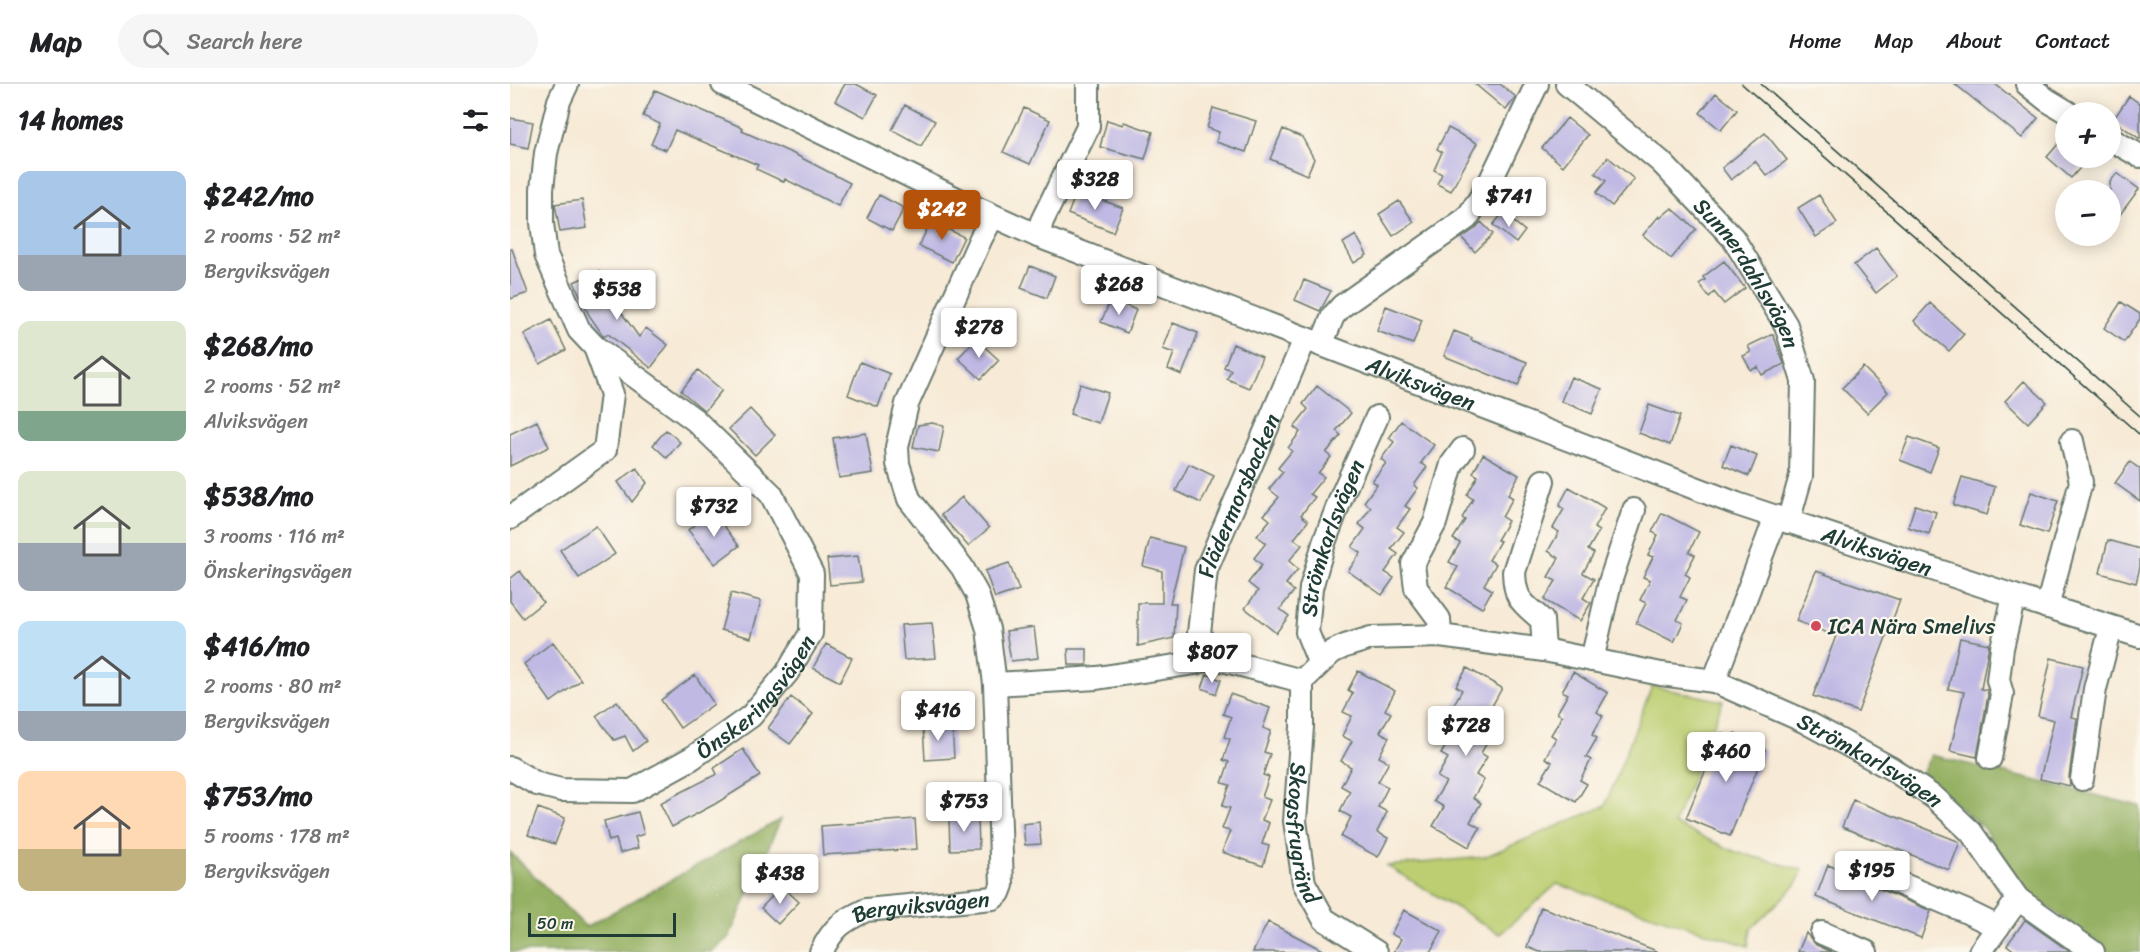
<!DOCTYPE html>
<html lang="en">
<head>
<meta charset="utf-8">
<style>
	:root { --surface:#fff; --page:#f6f6f6; --text:#202124; --muted:#757577; --line:#e0e0e0; --accent:#b45309 }
	body { margin:0; font-family:Sriracha,sans-serif; background:var(--page); color:var(--text); height:100vh; display:flex; flex-direction:column; font-size:22px; white-space:nowrap }
	* { box-sizing:border-box; margin:0 }
	p { font-size:20px; color:var(--muted) }
	.icon { flex:none; width:33px; height:33px; fill:none; stroke:currentColor; stroke-width:2; stroke-linecap:round; stroke-linejoin:round }
	.map { position:relative; flex:1; overflow:hidden }
	.sheet { display:flex; flex-direction:column; background:var(--surface); width:510px }
	.sheet>* { flex:none }
	.buttons { position:absolute; left:1545px; top:18px; display:grid; gap:12px }
	.buttons a { display:grid; place-items:center; width:66px; height:66px; border-radius:50%; background:var(--surface); box-shadow:0 3px 15px #0003; font-size:30px }
	.scale { position:absolute; left:18px; bottom:15px; width:148px; box-sizing:border-box; padding-left:6px; border:3px solid #1f3d34; border-top:0; font-size:16px; line-height:21px; white-space:nowrap; color:#1f3d34; -webkit-text-stroke:4px #fbf7ec; paint-order:stroke }
	.price { position:absolute; translate:-50% -51px; padding:0 14px; border-radius:6px; background:#fff; color:#222; font-size:20px; line-height:39px; filter:drop-shadow(0 2px 3px #0008) }
	.price::after { content:''; position:absolute; left:50%; top:36px; width:18px; height:14px; margin-left:-9px; background:inherit; clip-path:polygon(0 0,100% 0,50% 100%) }
	.price.selected { background:var(--accent); color:#fff }
	ul { padding:0; list-style:none }
	li { display:flex; align-items:center; gap:18px; height:150px; padding:0 18px }
	li span { display:grid; place-items:center; flex:none; width:168px; height:120px; border-radius:12px; color:#555 }
	li>.icon { margin-inline-start:auto }
	span .icon { width:72px; height:72px; fill:#fffc; stroke-width:1 }
	li b { font-size:26px }
	h2 { display:flex; justify-content:space-between; align-items:center; height:72px; padding:0 18px; font-size:26px }
	header { display:flex; align-items:center; gap:36px; box-sizing:border-box; height:84px; padding:0 30px; background:var(--surface); border-bottom:2px solid var(--line) }
	header strong { font-size:28px }
	nav { display:flex; gap:33px; margin-inline-start:auto; font-size:21px }
	.search { width:420px; height:54px; background:var(--page); display:flex; align-items:center; gap:15px; box-sizing:border-box; padding:0 21px; border-radius:33px; color:var(--muted); font-size:22px }
	main { display:flex; flex:1; min-height:0 }
	.map>svg:first-child { display:block }
	.green { fill:#bcce71; stroke:#6e8652; stroke-width:1.5 }
	.forest { fill:#95b163; stroke:#5a774c; stroke-width:1.5 }
	.building { fill:#c0b9e4 }
	.lines { fill:none; stroke-linecap:round; stroke-linejoin:round }
	.minor-casing { stroke:#6b7a6d; stroke-width:26 }
	.minor { stroke:#fff; stroke-width:22 }
	.tram { stroke:#1f3d34; stroke-width:1.5 }
	.poi-dot { fill:#d1495b; stroke:#fbf7ec; stroke-width:2 }
	.labels { text-anchor:middle; stroke-width:4.5; stroke-linejoin:round; paint-order:stroke }
	.street-label { font-size:22px; fill:#1f3d34; stroke:#fbf7ec }
	.poi-label { font-size:22px; fill:#1f3d34; stroke:#fbf7ec; text-anchor:start }
</style>
</head>
<body>
<header>
<strong>Map</strong>
<div class="search"><svg class="icon" aria-label="search" viewBox="0 0 24 24"><circle cx="10" cy="10" r="6"/><path d="M15 15l6 6"/></svg>Search here</div>
<nav><a>Home</a><a>Map</a><a>About</a><a>Contact</a></nav>
</header>
<main>
<section class="sheet">
<h2>14 homes<svg class="icon" aria-label="filters" viewBox="0 0 24 24"><path d="M4 7h16M4 17h16"/><circle cx="9" cy="7" r="2"/><circle cx="15" cy="17" r="2"/></svg></h2>
<ul>
<li><span style="background:linear-gradient(#a9c7e8 70%,#9aa5b1 0)"><svg class="icon" aria-label="home" viewBox="0 0 24 24"><path d="M3 11l9-7 9 7M6 9v11h12V9"/></svg></span><div><b>$242/mo</b><p>2 rooms · 52 m²</p><p>Bergviksvägen</p></div></li>
<li><span style="background:linear-gradient(#dfe7d0 75%,#7fa58c 0)"><svg class="icon" aria-label="home" viewBox="0 0 24 24"><path d="M3 11l9-7 9 7M6 9v11h12V9"/></svg></span><div><b>$268/mo</b><p>2 rooms · 52 m²</p><p>Alviksvägen</p></div></li>
<li><span style="background:linear-gradient(#dfe7d0 60%,#9aa5b1 0)"><svg class="icon" aria-label="home" viewBox="0 0 24 24"><path d="M3 11l9-7 9 7M6 9v11h12V9"/></svg></span><div><b>$538/mo</b><p>3 rooms · 116 m²</p><p>Önskeringsvägen</p></div></li>
<li><span style="background:linear-gradient(#bfe0f5 75%,#9aa5b1 0)"><svg class="icon" aria-label="home" viewBox="0 0 24 24"><path d="M3 11l9-7 9 7M6 9v11h12V9"/></svg></span><div><b>$416/mo</b><p>2 rooms · 80 m²</p><p>Bergviksvägen</p></div></li>
<li><span style="background:linear-gradient(#ffd9b3 65%,#c2b280 0)"><svg class="icon" aria-label="home" viewBox="0 0 24 24"><path d="M3 11l9-7 9 7M6 9v11h12V9"/></svg></span><div><b>$753/mo</b><p>5 rooms · 178 m²</p><p>Bergviksvägen</p></div></li>
</ul>
</section>
<div class="map">
<svg width="1630" height="868" viewBox="0 0 1630 868">
	<rect width="100%" height="100%" fill="#fbf7ec"/>
	<filter id="ink" filterUnits="userSpaceOnUse"><feTurbulence type="fractalNoise" baseFrequency=".0167" numOctaves="2"/><feDisplacementMap in="SourceGraphic" scale="12" xChannelSelector="R" yChannelSelector="G"/><feConvolveMatrix kernelMatrix="1 2 1 2 8 2 1 2 1" color-interpolation-filters="sRGB"/></filter>
	<filter id="wash" filterUnits="userSpaceOnUse"><feTurbulence type="fractalNoise" baseFrequency=".008" numOctaves="4" result="noise"/><feDisplacementMap in="SourceGraphic" scale="24" xChannelSelector="R" yChannelSelector="G"/><feGaussianBlur stdDeviation="1.35" result="paint"/><feColorMatrix in="noise" values="0 0 0 0 0 0 0 0 0 0 0 0 0 0 0 0 0 1.4 0 .05"/><feComposite in="paint" operator="in"/></filter>
	<g filter="url(#wash)">
		<rect width="100%" height="100%" fill="#f7ead6"/>
		<!-- green -->
		<path class="green" d="M1142,602L1213,617L1164,740L1226,768L1293,786L1286,801L1241,845L1238,862L1047,800L990,850L877,782L974,773L1095,722Z"/>
		<!-- forest -->
		<path class="forest" d="M1421,671L1630,722V868H1600L1512,804L1474,745L1412,689Z
			M271,735L219,853L201,868H0V768L76,843Z"/>
		<g id="blocks">
			<!-- building -->
			<path class="building" d="M335,0H346L367,11L355,33L325,17Z
				M965,0H990L1006,13L996,26Z
				M1445,0H1485L1528,34L1512,54Z
				M145,6L233,44L232,47L286,71L340,99L328,122L275,95L274,98L246,85L248,81L165,46L156,66L141,60L150,40L133,32Z
				M1206,9L1227,26L1211,46L1190,29Z
				M1619,12L1630,20V55L1603,36Z
				M395,21L425,37L411,62L382,46Z
				M514,24L540,36L520,80L493,68Z
				M703,24L746,37L736,68L706,58L709,48L697,44Z
				M0,34L23,38L18,64L0,60Z
				M1057,34L1078,51L1053,82L1032,64Z
				M597,36L613,41L614,38L643,48L635,75L590,63Z
				M938,44L967,59L941,107L927,100L932,90L924,86L932,68L927,65Z
				M773,45L792,53L804,75L797,91L760,75Z
				M1255,49L1277,76L1257,92L1245,77L1221,96L1212,84Z
				M1556,51V74H1579L1561,94L1537,73Z
				M1098,73L1124,95L1102,122L1086,109L1096,97L1085,89Z
				M1607,89L1629,105L1600,144V98Z
				M567,107L613,124L603,148L558,130Z
				M369,111L394,124L382,147L357,134Z
				M1309,111L1327,139L1306,153L1288,124Z
				M72,116L77,144L50,148L45,120Z
				M889,117L904,138L883,152L869,130Z
				M1162,124L1186,145L1161,175L1133,151L1149,132L1150,134Z
				M993,129L1015,147L1006,159L983,141Z
				M421,137L454,153L442,178L409,162Z
				M971,138L983,150L965,168L952,154L965,145Z
				M846,151L857,171L844,179L833,159Z
				M1366,164L1387,192L1366,209L1344,181Z
				M0,165H2L18,209L0,215Z
				M1214,177L1235,204L1214,220L1204,208L1199,213L1189,200L1195,196L1193,193Z
				M520,182L545,192L537,214L511,204Z
				M89,187L100,213L129,253L136,244L158,261L141,284L98,250L94,253L79,231L64,198Z
				M794,196L821,207L810,227L785,216Z
				M601,215L626,226L617,249L591,238Z
				M1611,218L1630,230V235L1614,258L1594,244Z
				M1420,219L1454,250L1439,267L1404,237Z
				M876,222L912,236L903,260L867,247Z
				M41,236L56,266L30,280L14,250Z
				M663,239L688,249L672,291L658,285L664,269L653,265Z
				M944,247L962,254L961,256L1017,278L1008,302L934,272Z
				M1263,250L1274,280L1252,291L1248,283L1241,286L1233,272L1241,268L1238,262Z
				M466,255L489,276L471,295L448,274Z
				M723,260L752,273L739,304L717,295L721,286L714,283Z
				M350,278L380,290L368,323L338,311Z
				M1353,283L1378,308L1357,329L1332,304Z
				M188,286L212,306L195,327L171,307Z
				M1061,293L1092,305L1082,330L1051,317Z
				M1514,297L1537,318L1518,339L1495,317Z
				M570,300L598,309L588,339L560,330Z
				M807,302L841,329L826,347L831,351L816,369L821,373L808,389L814,393L800,410L805,413L791,431L798,437L784,455L792,461L779,477L788,485L776,500L784,507L770,525L779,532L766,549L735,524L748,507L738,499L752,481L744,474L756,459L747,452L760,436L754,431L769,413L759,405L773,388L768,384L782,367L778,364L790,348L784,343L798,325L793,320Z
				M1139,321L1170,332L1160,361L1129,349Z
				M240,325L265,351L245,371L219,345Z
				M27,337L39,363L0,382V350Z
				M891,337L924,361L911,379L917,383L904,401L908,404L895,422L900,425L887,443L894,448L881,465L888,470L875,488L884,494L872,511L838,487L851,469L842,463L855,445L849,440L861,423L854,418L867,400L862,397L876,379L871,375L884,358L879,354Z
				M422,339L434,342L429,368L403,363L408,341Z
				M156,346L170,358L157,374L143,361Z
				M356,349L363,389L329,394L323,354Z
				M1399,353L1429,364L1420,388L1390,376Z
				M1221,361L1247,372L1239,392L1213,381Z
				M973,370L1009,391L998,411L1003,414L992,433L998,437L987,456L990,457L979,476L986,480L974,501L982,506L972,524L936,503L948,483L939,478L950,459L943,455L955,436L952,434L963,415L957,411L968,392L963,389Z
				M1620,378L1630,385V417L1605,399Z
				M679,380L704,392L691,419L666,407Z
				M127,384L137,399L122,418L108,398Z
				M1452,393L1485,403L1477,431L1443,421Z
				M1059,403L1095,424L1084,444L1089,447L1078,466L1084,469L1073,489L1084,495L1073,514L1081,519L1070,537L1034,516L1046,497L1038,493L1049,474L1038,467L1049,448L1043,444L1054,425L1049,422Z
				M1521,408L1548,417L1537,450L1510,441Z
				M452,413L479,444L458,462L431,431Z
				M1405,421L1426,428L1419,450L1398,443Z
				M203,427L229,462L205,480L178,446Z
				M1152,429L1189,448L1179,468L1185,471L1175,490L1180,493L1170,513L1177,516L1167,536L1173,539L1164,558L1126,539L1136,519L1130,516L1140,496L1133,493L1143,473L1138,471L1148,451L1142,448Z
				M86,442L105,470L69,494L50,466Z
				M640,454L674,463L660,519H666L664,554L628,562V519H652V487L633,482Z
				M1598,456L1630,465V483L1626,499L1590,489Z
				M348,472L352,498L320,501L317,475Z
				M499,479L509,506L485,514L475,487Z
				M10,487L33,518L13,534L0,517V495Z
				M1306,487L1390,516L1348,628L1303,612L1326,552L1286,537Z
				M221,509L251,517L241,554L211,546Z
				M422,539L426,574L394,576L391,541Z
				M524,543L528,574L501,577L496,547Z
				M1450,554L1479,560L1471,605L1477,606L1478,611L1467,673L1440,667L1454,608L1438,605Z
				M43,558L71,596L41,618L14,580Z
				M316,560L342,574L330,598L303,584Z
				M558,565H577V581H559Z
				M1541,574L1573,582L1561,633L1567,634L1559,693L1560,702L1530,695L1544,636L1528,632Z
				M957,584L992,604L981,624L987,627L976,646L982,650L971,669L977,673L966,691L974,696L963,714L971,719L960,738L970,744L959,763L923,742L934,723L924,717L936,698L927,693L938,674L931,670L942,651L936,647L947,628L941,625L952,606L946,602Z
				M848,587L885,607L875,626L881,629L870,648L879,653L869,673L879,678L868,698L878,703L868,723L877,728L867,748L878,754L868,773L831,753L841,733L830,727L840,707L831,702L841,683L831,677L842,657L832,652L842,632L833,628L843,609L838,606Z
				M1063,588L1098,609L1087,628L1093,632L1082,651L1087,654L1076,673L1081,676L1070,696L1077,700L1066,718L1030,697L1042,678L1035,674L1046,654L1041,651L1052,632L1047,629L1058,610L1052,607Z
				M697,590L711,596L706,610L692,604Z
				M185,591L204,620L170,644L151,616Z
				M720,610L760,624L753,644L761,647L754,668L760,670L753,691L759,693L752,713L760,716L752,736L759,739L752,760L759,762L753,782L712,768L720,747L712,745L720,724L712,722L720,701L712,699L719,678L713,676L720,655L714,653L721,633L713,630Z
				M281,613L303,630L280,660L258,644Z
				M107,617L136,657L123,667L115,652L104,656L86,632Z
				M442,641L444,674L415,676L413,643Z
				M1211,649L1222,654L1225,649L1243,657L1241,661L1255,666L1220,752L1176,734Z
				M233,665L250,692L205,720L162,743L150,719L207,690L204,684Z
				M1343,716L1450,758L1439,786L1332,743Z
				M28,724L55,734L45,760L18,751Z
				M128,728L134,750L125,753L128,764L110,769L106,755L99,757L94,737Z
				M468,732L469,765L440,766L439,733Z
				M405,735L407,765L313,771L311,742Z
				M529,738L531,760L515,761L513,740Z
				M1318,781L1334,787L1341,793L1421,827L1411,854L1306,813Z
				M272,802L289,818L268,840L251,824Z
				M1031,823L1147,867V868H1030L1017,863Z
				M894,826L932,847L920,868H884L891,855L881,850Z
				M1515,836L1560,868H1506L1497,861Z
				M758,838L780,849L816,868H743Z
				M1296,849L1306,861L1322,868H1288Z"/>
		</g>
	</g>
	<g filter="url(#ink)">
		<use href="#blocks" fill-opacity="0" stroke="#6b7a6d" stroke-width="1.5"/>
		<g class="lines">
			<!-- minor casing -->
			<g class="minor-casing">
				<g id="minor">
					<path id="s1" d="M213,0L453,118L528,152L1227,420L1504,512L1630,552"/>
					<path id="s2" d="M1057,0L1151,78L1223,154L1276,241L1293,297L1291,392L1278,438"/>
					<path d="M1517,0L1537,16L1557,28"/>
					<path d="M1600,55L1630,72"/>
					<path d="M528,152L532,137L578,43V0"/>
					<path d="M811,261L823,232L832,222L957,134L977,104L1027,0"/>
					<path d="M1033,397L1004,488C1005,517 1012,518 1032,536L1034,566"/>
					<path d="M0,434L95,366L102,310L85,263L69,246L36,171L32,139V105L36,69L49,17L57,0"/>
					<path d="M1537,523L1571,398L1562,357"/>
					<path d="M930,552L929,535L906,504L903,480L925,439L942,380L953,365"/>
					<path id="s3" d="M701,573L689,549L696,486L795,255"/>
					<path d="M1082,576L1100,498L1124,426"/>
					<path id="s4" d="M809,578L797,548L801,504L814,459L832,411L867,333"/>
					<path id="s5" d="M792,597V643L785,737L794,799L814,835L866,868"/>
					<path d="M1204,597L1266,433"/>
					<path id="s6" d="M485,600L587,594L685,579L701,573L792,597L822,568L835,562L861,554L930,552L1034,566L1151,590L1204,597L1294,637L1382,685L1425,714L1461,748L1508,815L1583,868"/>
					<path d="M1480,674L1492,610L1488,596L1492,564L1504,512"/>
					<path id="s7" d="M0,684L27,700L51,706L122,707L182,674L241,632L277,589L301,549L302,490L261,410L185,336L85,263"/>
					<path d="M1572,695L1585,605L1601,544"/>
					<path d="M1346,781L1455,827L1488,843"/>
					<path d="M1312,849L1356,868"/>
					<path id="s8" d="M311,868C324,843 331,838 356,826L483,814L489,809L492,801L485,600L478,545L467,510L452,483L399,415L388,380L387,363L397,320L471,154L483,132"/>
					<path d="M1470,868L1508,815"/>
				</g>
			</g>
			<!-- minor -->
			<use href="#minor" class="minor"/>
			<!-- tram -->
			<path class="tram" d="M1232,0L1630,351
				M1251,0L1630,332"/>
		</g>
	</g>
	<!-- markers -->
	<circle class="poi-dot" cx="1306" cy="542" r="6"/>
	<g class="labels">
		<!-- street labels -->
		<g class="street-label">
			<text dy="8" stroke="none"><textPath href="#s2" startOffset="264">Sunnerdahlsvägen</textPath></text>
			<text dy="8" stroke="none"><textPath href="#s1" startOffset="760">Alviksvägen</textPath></text>
			<text dy="8" stroke="none"><textPath href="#s3" startOffset="171">Flädermorsbacken</textPath></text>
			<text dy="8" stroke="none"><textPath href="#s4" startOffset="130">Strömkarlsvägen</textPath></text>
			<text dy="8" stroke="none"><textPath href="#s1" startOffset="1246">Alviksvägen</textPath></text>
			<text dy="8" stroke="none"><textPath href="#s7" startOffset="285">Önskeringsvägen</textPath></text>
			<text dy="8" stroke="none"><textPath href="#s6" startOffset="918">Strömkarlsvägen</textPath></text>
			<text dy="8" stroke="none"><textPath href="#s5" startOffset="153">Skogsfrugränd</textPath></text>
			<text dy="8" stroke="none"><textPath href="#s8" startOffset="118">Bergviksvägen</textPath></text>
		</g>
		<!-- poi labels -->
		<g class="poi-label">
			<text x="1318" y="550">ICA Nära Smelivs</text>
		</g>
	</g>
</svg>
<div class="buttons">
<a>+</a>
<a>−</a>
</div>
<div class="scale">50 m</div>
<b class="price" style="left:585px;top:127px">$328</b>
<b class="price" style="left:999px;top:144px">$741</b>
<b class="price selected" style="left:432px;top:157px">$242</b>
<b class="price" style="left:609px;top:232px">$268</b>
<b class="price" style="left:107px;top:237px">$538</b>
<b class="price" style="left:469px;top:275px">$278</b>
<b class="price" style="left:204px;top:454px">$732</b>
<b class="price" style="left:702px;top:600px">$807</b>
<b class="price" style="left:428px;top:658px">$416</b>
<b class="price" style="left:956px;top:673px">$728</b>
<b class="price" style="left:1216px;top:699px">$460</b>
<b class="price" style="left:454px;top:749px">$753</b>
<b class="price" style="left:1362px;top:818px">$195</b>
<b class="price" style="left:270px;top:821px">$438</b>
</div>
</main>
</body>
</html>
